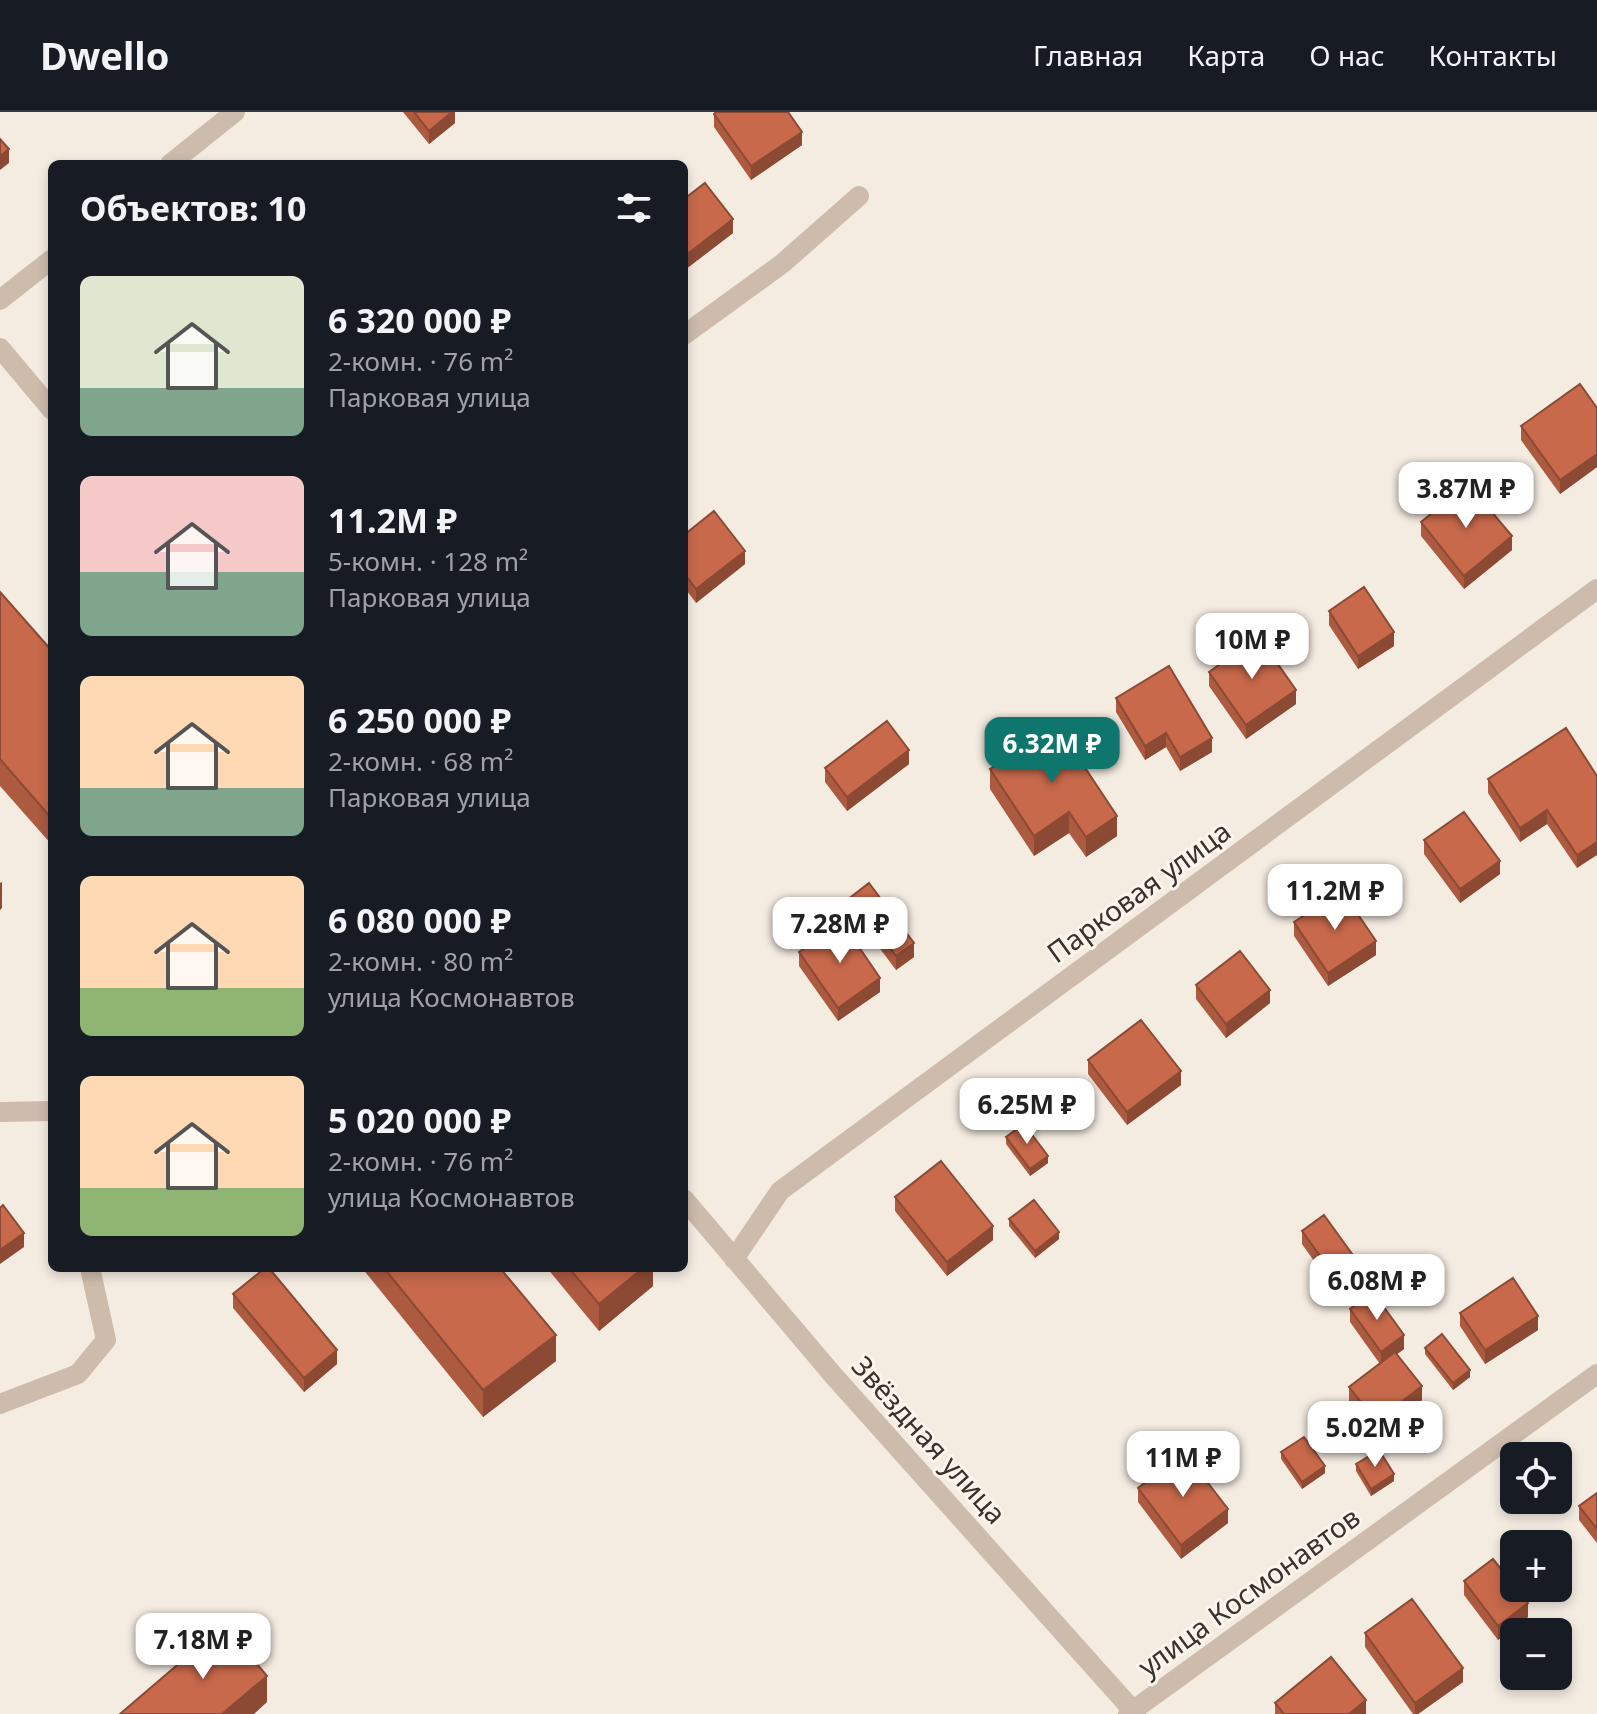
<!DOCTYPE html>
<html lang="ru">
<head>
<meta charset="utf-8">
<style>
	:root { --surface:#171b24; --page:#20242c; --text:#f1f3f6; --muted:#9ea1a6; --line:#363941; --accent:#0f766e }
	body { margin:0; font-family:"Noto Sans",sans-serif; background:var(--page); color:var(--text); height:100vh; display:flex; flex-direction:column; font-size:30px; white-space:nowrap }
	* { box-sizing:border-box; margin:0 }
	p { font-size:26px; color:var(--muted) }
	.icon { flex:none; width:44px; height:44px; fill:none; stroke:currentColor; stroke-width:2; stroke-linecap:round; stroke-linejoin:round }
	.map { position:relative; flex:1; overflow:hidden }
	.side { position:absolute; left:48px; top:48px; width:640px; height:1112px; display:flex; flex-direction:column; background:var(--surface); border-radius:12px; box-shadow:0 4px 12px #0003 }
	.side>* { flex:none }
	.controls { position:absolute; left:1500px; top:1330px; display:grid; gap:16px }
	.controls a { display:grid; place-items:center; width:72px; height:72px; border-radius:12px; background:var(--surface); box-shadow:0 4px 12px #0003; font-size:40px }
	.price { position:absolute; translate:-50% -68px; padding:0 18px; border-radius:16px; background:#fff; color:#222; font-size:26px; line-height:52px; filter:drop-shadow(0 2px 4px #0008) }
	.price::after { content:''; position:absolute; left:50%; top:48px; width:24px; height:18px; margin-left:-12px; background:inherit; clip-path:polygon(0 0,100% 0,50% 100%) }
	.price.current { background:var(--accent); color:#fff }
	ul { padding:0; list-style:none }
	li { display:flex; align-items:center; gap:24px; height:200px; padding:0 32px }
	li span { display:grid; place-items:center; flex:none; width:224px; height:160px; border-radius:12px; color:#555 }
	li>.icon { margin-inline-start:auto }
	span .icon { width:96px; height:96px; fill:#fffc; stroke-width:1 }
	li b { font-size:34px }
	h2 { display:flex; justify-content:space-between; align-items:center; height:96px; padding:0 32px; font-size:34px }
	header { display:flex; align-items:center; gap:48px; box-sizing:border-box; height:112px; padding:0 40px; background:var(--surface); border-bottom:2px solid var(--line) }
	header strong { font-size:38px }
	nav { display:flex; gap:44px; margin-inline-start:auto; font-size:28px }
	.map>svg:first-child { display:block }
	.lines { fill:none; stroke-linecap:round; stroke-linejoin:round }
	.minor { stroke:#cdbbac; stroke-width:20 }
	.wall { fill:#ac5a40 }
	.shaded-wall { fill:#8c4a34 }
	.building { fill:#c8694b; stroke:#8c4a34; stroke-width:2 }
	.labels { text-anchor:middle; stroke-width:6; stroke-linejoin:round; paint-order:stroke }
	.street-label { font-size:28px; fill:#3b302b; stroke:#fbf5ee }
</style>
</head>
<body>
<header>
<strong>Dwello</strong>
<nav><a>Главная</a><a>Карта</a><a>О нас</a><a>Контакты</a></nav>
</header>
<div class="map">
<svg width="1597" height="1602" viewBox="0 0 1597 1602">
	<rect width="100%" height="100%" fill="#f4ebe1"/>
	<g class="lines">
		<!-- minor -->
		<path class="minor" d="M170,52L235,0
			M0,188L52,147
			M684,223L783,151L859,84
			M0,236L52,298
			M0,1000L52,999
			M684,1087L833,1263L1136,1602
			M734,1147L780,1079L1597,477
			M0,1292L78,1262L106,1228L90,1156
			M1128,1602L1597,1262"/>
	</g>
	<!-- wall -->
	<path class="wall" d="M403,0H455V11L429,32Z
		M714,2L802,33L751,68L714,15Z
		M684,87L733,121L686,157L684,154Z
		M1597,296V355L1560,382L1521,328V314Z
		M1421,410L1512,438L1464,477L1421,424Z
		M684,423L745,452L696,491L684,475Z
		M0,480L52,539V733L0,674Z
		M1329,499L1394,534L1358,557L1329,513Z
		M1209,560L1296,592L1246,627L1209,574Z
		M1116,586L1212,640L1180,659L1166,635L1145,648L1116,600Z
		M909,652L847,699L825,670V656Z
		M990,657L1117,724L1086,745L1069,721L1034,744L990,677Z
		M1597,664L1577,756L1547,712L1520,730L1488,681V667Z
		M1424,728L1500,762L1460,791L1424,742Z
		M851,785L914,845L896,858L851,798Z
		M1294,810L1376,843L1328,874L1294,824Z
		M799,840L880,880L838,909L799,854Z
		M1196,873L1270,891L1226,926L1196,887Z
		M1088,948L1181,973L1127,1013L1088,962Z
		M1006,1025L1048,1051L1030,1064L1006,1032Z
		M895,1085L993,1128L947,1164L895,1099Z
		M1009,1107L1059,1127L1035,1146L1009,1114Z
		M1302,1119L1368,1178L1346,1194L1302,1132Z
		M362,1156H500L556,1249L483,1305Z
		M547,1156H653V1174L599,1219Z
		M233,1182L337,1252L304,1280L233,1196Z
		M1350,1197L1404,1237L1397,1242L1422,1288L1376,1323L1349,1289V1275L1380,1252L1350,1210Z
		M1460,1201L1538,1218L1485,1252L1460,1214Z
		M1425,1236L1470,1265L1453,1278L1425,1242Z
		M1281,1340L1325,1361L1302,1377L1281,1347Z
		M1356,1352L1394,1369L1371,1384L1356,1359Z
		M1138,1376L1228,1411L1181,1447L1138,1390Z
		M1597,1381V1431L1579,1408V1394Z
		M1464,1469L1528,1505L1498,1528L1464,1483Z
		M1365,1521L1463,1570L1418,1602H1413L1365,1535Z
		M1275,1591L1366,1602H1275Z"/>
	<!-- shaded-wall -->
	<path class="shaded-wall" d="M452,0H455V11L429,32V19Z
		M802,20V33L751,68V54Z
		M9,37V51L0,58V44Z
		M733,107V121L686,157V143Z
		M1597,342V355L1560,382V368Z
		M1512,424V438L1464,477V464Z
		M745,439V452L696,491V477Z
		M1394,520V534L1358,557V544Z
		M1296,578V592L1246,627V613Z
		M1166,621V635L1145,648V634Z
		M1212,626V640L1180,659V645Z
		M909,638V652L847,699V685Z
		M1547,698V712L1520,730V716Z
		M1069,700V721L1034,744V724Z
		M1117,704V724L1086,745V725Z
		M1597,730V743L1577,756V743Z
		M1500,749V762L1460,791V777Z
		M2,770V796L0,798V771Z
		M1376,829V843L1328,874V861Z
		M914,831V845L896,858V844Z
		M880,866V880L838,909V896Z
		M1270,878V891L1226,926V912Z
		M1181,959V973L1127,1013V1000Z
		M1048,1044V1051L1030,1064V1057Z
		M993,1114V1128L947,1164V1150Z
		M1059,1120V1127L1035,1146V1139Z
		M24,1121V1135L0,1152V1138Z
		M643,1156H653V1174L599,1219V1192Z
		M1368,1164V1178L1346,1194V1180Z
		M1538,1204V1218L1485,1252V1238Z
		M556,1223V1249L483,1305V1278Z
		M1404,1223V1237L1381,1254V1240Z
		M337,1238V1252L304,1280V1266Z
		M1470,1258V1265L1453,1278V1271Z
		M1422,1274V1288L1376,1323V1309Z
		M1325,1354V1361L1302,1377V1370Z
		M1394,1362V1369L1371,1384V1377Z
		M1228,1397V1411L1181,1447V1433Z
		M1528,1491V1505L1498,1528V1514Z
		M1463,1556V1570L1418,1602H1415V1591Z
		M267,1564V1590L254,1602H222Z
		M1366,1588V1602H1349Z"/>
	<!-- building -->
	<path class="building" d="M414,0H452L429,19Z
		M716,0H788L802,20L751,54L714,2Z
		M0,27L9,37L0,44Z
		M705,71L733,107L686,143L684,140V87Z
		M1580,272L1597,296V342L1560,368L1521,314Z
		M1468,372L1512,424L1464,464L1421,410Z
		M714,399L745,439L696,477L684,461V423Z
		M1364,475L1394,520L1358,544L1329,499Z
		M0,480L52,539V707L0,647Z
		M1259,525L1296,578L1246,613L1209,560Z
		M1169,554L1212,626L1180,645L1166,621L1145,634L1116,586Z
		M887,609L909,638L847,685L825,656Z
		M1056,612L1117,704L1086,725L1069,700L1034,724L990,657Z
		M1566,616L1597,664V730L1577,743L1547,698L1520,716L1488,667Z
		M1464,700L1500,749L1460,777L1424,728Z
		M869,771L914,831L896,844L851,785Z
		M1342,779L1376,829L1328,861L1294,810Z
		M842,810L880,866L838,896L799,840Z
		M1240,839L1270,878L1226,912L1196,873Z
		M1141,908L1181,959L1127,1000L1088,948Z
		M1024,1012L1048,1044L1030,1057L1006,1025Z
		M941,1049L993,1114L947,1150L895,1085Z
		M1034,1088L1059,1120L1035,1139L1009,1107Z
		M3,1093L24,1121L0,1138V1096Z
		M1324,1103L1368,1164L1346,1180L1302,1119Z
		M265,1156H269L337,1238L304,1266L233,1182Z
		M384,1156H500L556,1223L483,1278Z
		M569,1156H643L599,1192Z
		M1513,1166L1538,1204L1485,1238L1460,1201Z
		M1373,1180L1404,1223L1381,1240L1350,1197Z
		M1442,1222L1470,1258L1453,1271L1425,1236Z
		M1395,1240L1422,1274L1376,1309L1349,1275Z
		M1304,1325L1325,1354L1302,1370L1281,1340Z
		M1379,1338L1394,1362L1371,1377L1356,1352Z
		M1185,1341L1228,1397L1181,1433L1138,1376Z
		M1597,1381V1417L1579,1394Z
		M1493,1447L1514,1473V1476H1516L1528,1491L1498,1514L1464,1469Z
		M1412,1487L1463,1556L1415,1591L1365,1521Z
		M224,1513L267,1564L222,1602H120Z
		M1331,1545L1366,1588L1349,1602H1284L1275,1591Z"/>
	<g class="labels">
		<!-- street labels -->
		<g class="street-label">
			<text transform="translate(1139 780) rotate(-36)" y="10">Парковая улица</text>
			<text transform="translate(929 1328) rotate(48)" y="10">Звёздная улица</text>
			<text transform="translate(1249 1480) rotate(-36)" y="10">улица Космонавтов</text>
		</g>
	</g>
</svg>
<div class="controls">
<a><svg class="icon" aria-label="locate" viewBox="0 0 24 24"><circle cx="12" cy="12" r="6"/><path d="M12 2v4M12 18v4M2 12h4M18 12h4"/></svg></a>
<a>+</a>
<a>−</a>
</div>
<b class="price" style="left:1466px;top:418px">3.87M ₽</b>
<b class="price" style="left:1252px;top:569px">10M ₽</b>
<b class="price current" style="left:1052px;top:673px">6.32M ₽</b>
<b class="price" style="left:1335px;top:820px">11.2M ₽</b>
<b class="price" style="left:840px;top:853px">7.28M ₽</b>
<b class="price" style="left:1027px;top:1034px">6.25M ₽</b>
<b class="price" style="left:1377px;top:1210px">6.08M ₽</b>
<b class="price" style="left:1375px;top:1357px">5.02M ₽</b>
<b class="price" style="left:1183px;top:1387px">11M ₽</b>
<b class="price" style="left:203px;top:1569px">7.18M ₽</b>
<section class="side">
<h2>Объектов: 10<svg class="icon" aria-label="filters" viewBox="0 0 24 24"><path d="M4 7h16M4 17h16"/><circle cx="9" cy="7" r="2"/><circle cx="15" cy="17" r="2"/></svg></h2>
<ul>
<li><span style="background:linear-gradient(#dfe7d0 70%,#7fa58c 0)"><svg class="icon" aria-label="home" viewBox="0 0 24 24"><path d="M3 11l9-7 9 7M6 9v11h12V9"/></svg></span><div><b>6 320 000 ₽</b><p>2-комн. · 76 m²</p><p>Парковая улица</p></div></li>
<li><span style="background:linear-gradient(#f6c9c9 60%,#7fa58c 0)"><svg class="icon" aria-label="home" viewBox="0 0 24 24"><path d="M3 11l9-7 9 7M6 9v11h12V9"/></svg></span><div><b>11.2M ₽</b><p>5-комн. · 128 m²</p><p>Парковая улица</p></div></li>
<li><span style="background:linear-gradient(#ffd9b3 70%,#7fa58c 0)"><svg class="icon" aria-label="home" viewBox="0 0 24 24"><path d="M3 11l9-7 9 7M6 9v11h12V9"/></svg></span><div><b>6 250 000 ₽</b><p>2-комн. · 68 m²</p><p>Парковая улица</p></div></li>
<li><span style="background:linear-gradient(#ffd9b3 70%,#8fb573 0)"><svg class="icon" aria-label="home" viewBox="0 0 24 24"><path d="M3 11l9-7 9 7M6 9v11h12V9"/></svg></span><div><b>6 080 000 ₽</b><p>2-комн. · 80 m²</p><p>улица Космонавтов</p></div></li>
<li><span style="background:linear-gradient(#ffd9b3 70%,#8fb573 0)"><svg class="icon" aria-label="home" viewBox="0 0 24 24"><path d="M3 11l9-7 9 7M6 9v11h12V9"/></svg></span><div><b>5 020 000 ₽</b><p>2-комн. · 76 m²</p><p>улица Космонавтов</p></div></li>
</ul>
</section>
</div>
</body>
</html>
